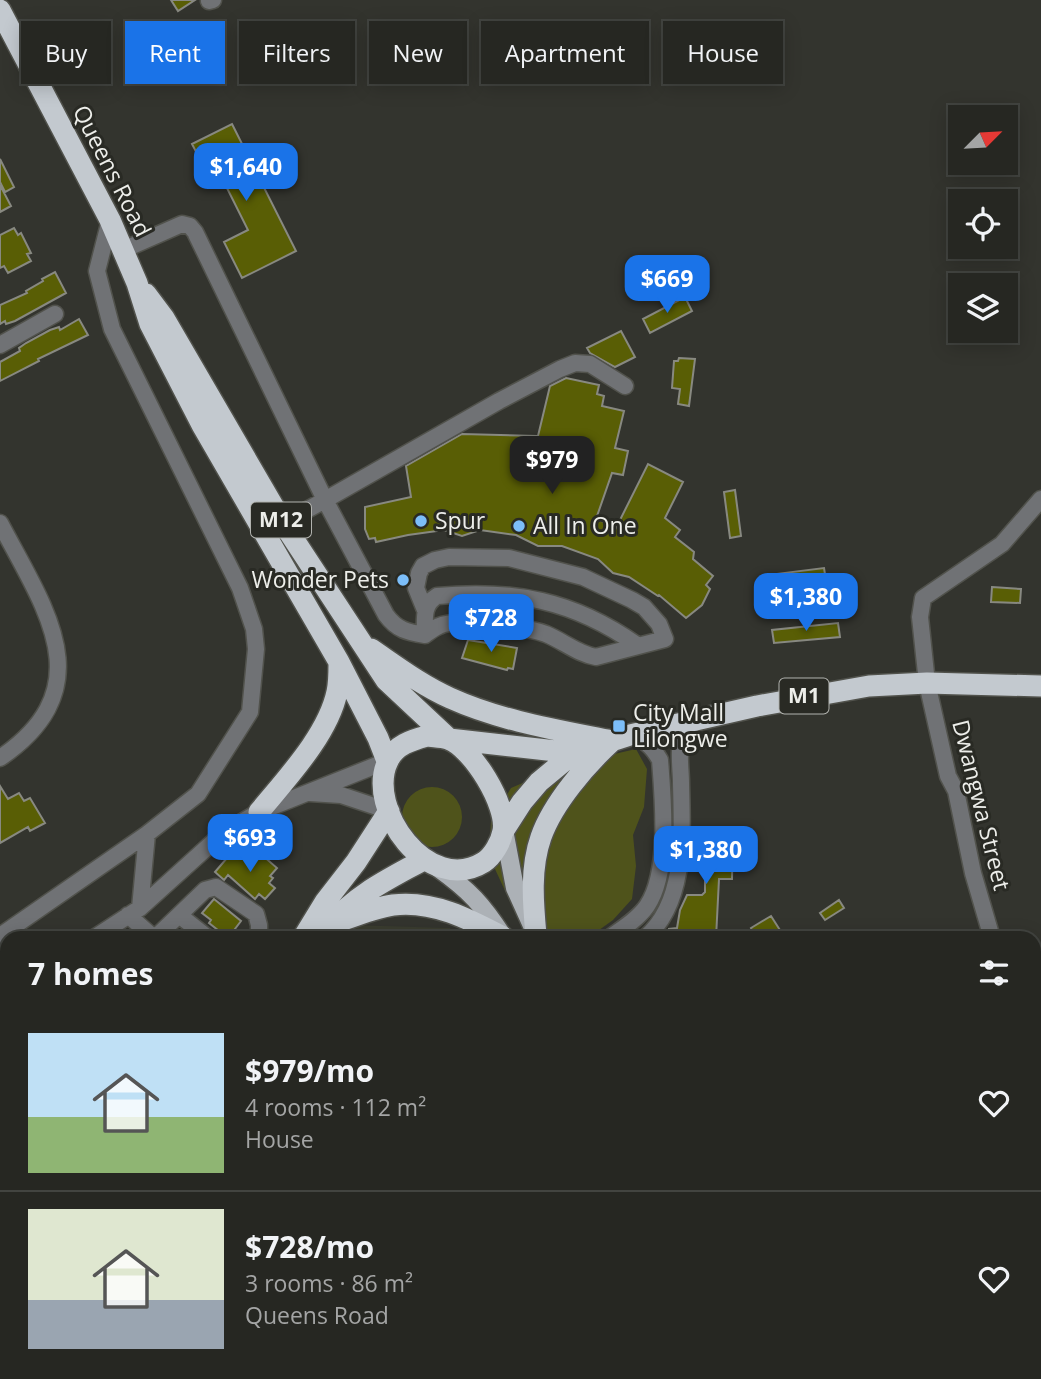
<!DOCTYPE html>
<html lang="en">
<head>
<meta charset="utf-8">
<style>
	:root { --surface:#262722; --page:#2e2f2a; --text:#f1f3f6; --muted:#a4a5a5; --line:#424440; --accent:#1a73e8 }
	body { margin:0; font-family:"Open Sans",sans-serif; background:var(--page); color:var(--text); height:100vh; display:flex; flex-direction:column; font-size:26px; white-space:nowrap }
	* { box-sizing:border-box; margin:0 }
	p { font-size:23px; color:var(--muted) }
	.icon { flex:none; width:38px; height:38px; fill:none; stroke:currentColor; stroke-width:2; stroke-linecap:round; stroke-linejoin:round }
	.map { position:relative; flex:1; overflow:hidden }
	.panel { position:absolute; left:0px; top:931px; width:1041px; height:448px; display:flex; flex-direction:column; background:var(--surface); border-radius:21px 21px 0 0; box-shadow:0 4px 18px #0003,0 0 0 2px var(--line) }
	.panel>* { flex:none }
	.guide { position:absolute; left:21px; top:21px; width:999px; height:63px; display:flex; gap:14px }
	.needle { width:46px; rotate:66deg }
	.tools { position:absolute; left:948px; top:105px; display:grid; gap:14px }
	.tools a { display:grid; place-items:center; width:70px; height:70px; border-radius:0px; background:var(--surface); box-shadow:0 4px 18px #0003,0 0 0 2px var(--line); font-size:35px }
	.price { position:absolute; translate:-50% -60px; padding:0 16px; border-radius:14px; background:var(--accent); color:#fff; font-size:23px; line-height:46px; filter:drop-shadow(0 2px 4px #0008) }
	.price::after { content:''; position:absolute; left:50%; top:42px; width:21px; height:16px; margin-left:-10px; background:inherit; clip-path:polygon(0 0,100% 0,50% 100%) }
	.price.active { background:#222; color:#fff }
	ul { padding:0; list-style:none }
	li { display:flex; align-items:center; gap:21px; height:175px; padding:0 28px }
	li+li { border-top:2px solid var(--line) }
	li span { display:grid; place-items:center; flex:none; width:196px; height:140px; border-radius:0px; color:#555 }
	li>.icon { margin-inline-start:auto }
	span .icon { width:84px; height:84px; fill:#fffc; stroke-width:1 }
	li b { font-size:30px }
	h2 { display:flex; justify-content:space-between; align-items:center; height:84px; padding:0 28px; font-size:30px }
	.pill { padding:0 24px; border-radius:0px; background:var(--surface); box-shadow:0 4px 18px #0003,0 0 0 2px var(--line); font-size:24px; line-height:63px }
	.pill.active { background:var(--accent); color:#fff }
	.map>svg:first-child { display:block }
	.built { fill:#3a3c2f }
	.green { fill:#4f531b }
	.building { fill:#595e05; stroke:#888981; stroke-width:2 }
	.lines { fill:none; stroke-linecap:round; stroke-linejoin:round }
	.minor-casing { stroke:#51524c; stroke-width:19 }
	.major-casing { stroke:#51524c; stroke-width:21 }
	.highway-casing { stroke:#51524c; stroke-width:24 }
	.minor { stroke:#707275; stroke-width:16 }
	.major { stroke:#acb1b6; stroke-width:18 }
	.highway { stroke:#c3c9cf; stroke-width:21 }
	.poi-dot { fill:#7cbef9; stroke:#292a24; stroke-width:2.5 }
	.labels { text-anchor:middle; stroke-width:6; stroke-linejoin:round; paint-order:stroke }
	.shield { fill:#292a24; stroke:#b2b3af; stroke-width:2 }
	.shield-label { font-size:21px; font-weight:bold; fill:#edeeea }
	.street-label { font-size:23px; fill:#edeeea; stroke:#292a24 }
	.poi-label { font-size:23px; fill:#edeeea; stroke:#292a24; text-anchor:start }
</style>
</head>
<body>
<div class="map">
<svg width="1041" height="1379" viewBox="0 0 1041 1379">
	<rect width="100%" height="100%" fill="#33342e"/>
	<!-- built -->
	<path class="built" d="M348,925L450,928L456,938H342Z
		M172,1372H700L703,1379H170Z"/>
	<!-- green -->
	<path class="green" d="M636,749L647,769L644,807L633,835L636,866L632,899L613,920L588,938H530L519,921L489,856L491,821L511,788L562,766Z
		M402 817a30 30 0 1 1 60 0a30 30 0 1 1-60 0Z"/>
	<!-- building -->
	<path class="building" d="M171,0H195L178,11Z
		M232,124L296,251L242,278L224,242L248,230L214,162L204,167L192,144Z
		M0,159L14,187L5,192L0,182Z
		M0,185L11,206L0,212Z
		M14,228L18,235L21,233L31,253L27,254L31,261L8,273L4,266L0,268V235Z
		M55,272L66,293L15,321L6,324L5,321L0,324V305L27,293L26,291L43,281L42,279Z
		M685,297L692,311L650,333L643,319Z
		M79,319L88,335L38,359L39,361L0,381V362L20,351L19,348L26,343L50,330L59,327L60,330Z
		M621,331L635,357L615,367L590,353L587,348Z
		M679,358L695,359L689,406L678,404L680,389L672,388L674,361H678Z
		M566,378L599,385L597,394L604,396L602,406L624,411L615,448L628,451L623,475L612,473L596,519L612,525L610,535L612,536L648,464L683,482L665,518L680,530L675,537L694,552L693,559L713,576L706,585L710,589L702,605L686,618L659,595L658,596L629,577L613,573L598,559L562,546H538L516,535L480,530L462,536L444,530L408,535L376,542L375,538L369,539L365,529V507L411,497L406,466L462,434L538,436L550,386Z
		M735,490L741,536L730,538L724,492Z
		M824,568L828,593L772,601L768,575Z
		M992,587L1021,589L1020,603L991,602Z
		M838,623L840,637L774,643L772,630Z
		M468,640L517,648L513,669L508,668L507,670L462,658Z
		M0,786L8,799L19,793L24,801L30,798L45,823L30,831L28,827L0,843Z
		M692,832L733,833L732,879H719L716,938H669V929L677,928L680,910L687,895H702L705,892V869H700V860H690Z
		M262,855L277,868L270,876L273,878L269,883L275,888L265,899L259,894L255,899L228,875L224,880L215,872L227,858Z
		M214,899L241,921L228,938L209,923L211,920L202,913Z
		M839,900L844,908L825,920L820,913Z
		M771,916L785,938H757L751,928Z"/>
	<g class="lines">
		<!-- minor casing -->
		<g class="minor-casing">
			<path id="minor" d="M209,1L213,0
				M110,220L97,271L112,329L240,588L254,629L256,649L250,712L198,794L147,834L140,908
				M123,250L182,224L190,226L195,232L325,500L499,401L560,369L575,363L590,364L625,386
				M0,345L55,314
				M0,523C45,609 104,687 0,758
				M283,523L325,500L386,615C397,630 407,632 425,635C429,632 434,628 439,626C456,617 527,627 546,634C563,641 578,654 596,657L665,639L659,624L644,607L632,600L583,577L509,558L449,557L435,560L423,566L419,573L416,588L425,610
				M425,635C425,619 422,605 437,596C514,589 573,600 637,645
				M310,793L341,795L389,811
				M128,915L154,938
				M179,915L208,938
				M0,936L147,834
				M94,938L140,908L223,833L259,812L387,761
				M155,938L205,890L216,887L256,914L259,925V938
				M609,938C622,929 638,919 647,906C670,872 663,799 660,760C652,746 645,740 630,735
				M645,938C687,902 682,833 681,783C681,768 677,748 684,734C687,727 693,724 699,720
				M992,938L973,873L956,791L948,776L927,683L920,617L923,598L1002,544L1041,499
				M0,996L7,991
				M1034,1102L1041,1128
				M0,1140L7,1142
				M1034,1235L1041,1230
				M206,1372L226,1379
				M322,1372L326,1379
				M667,1372L671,1379
				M978,1372L982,1379
				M295,1379L297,1372
				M834,1379L844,1372"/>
		</g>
		<!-- major casing -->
		<g class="major-casing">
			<path id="major" d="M504,830L515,888L534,930
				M438,868C469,890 483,905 504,938
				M745,1372L749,1379"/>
		</g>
		<!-- highway casing -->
		<g class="highway-casing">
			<path id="highway" d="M0,10L110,220L137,283L150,324L202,425L339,662L378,738L387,761
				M146,294L164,318L283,523L386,680L449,739L574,753
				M371,649C396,666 421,685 450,698C501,721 557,730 612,741C586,765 553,803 541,837C530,868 533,903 536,935
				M427,736C433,737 442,737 448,739C472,747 508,806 503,831C501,842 493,856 484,862C428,897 365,808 388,761C395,745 412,740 427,736Z
				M259,812C286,779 328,735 337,692C339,683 339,673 339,664
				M504,830L522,802L539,782L574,753L630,735L757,706L869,686L927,683L1041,686
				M333,922C358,893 391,878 423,860
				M330,925C350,918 372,908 393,905C433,900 469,919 503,937
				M303,938L325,902L356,862L389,811
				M136,1379L138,1372"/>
		</g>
		<!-- minor -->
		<use href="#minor" class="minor"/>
		<!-- major -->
		<use href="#major" class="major"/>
		<!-- highway -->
		<use href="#highway" class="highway"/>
	</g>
	<!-- markers -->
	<g class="poi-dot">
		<circle cx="421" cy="521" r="7"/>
		<circle cx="519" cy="526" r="7"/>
		<circle cx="403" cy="580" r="7"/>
		<rect x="612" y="719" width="14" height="14" rx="3.5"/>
	</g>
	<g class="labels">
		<!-- shield labels -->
		<g class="shield">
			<rect x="251" y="502.5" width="60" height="35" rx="5"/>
			<rect x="779.5" y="678.5" width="49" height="35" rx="5"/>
		</g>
		<g class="shield-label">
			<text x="281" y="527">M12</text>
			<text x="804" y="703">M1</text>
		</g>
		<!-- street labels -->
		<g class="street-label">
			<text transform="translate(112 171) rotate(63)" y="8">Queens Road</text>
			<text transform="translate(981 805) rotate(76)" y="8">Dwangwa Street</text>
		</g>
		<!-- poi labels -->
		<g class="poi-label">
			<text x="435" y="529">Spur</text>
			<text x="533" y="534">All In One</text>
			<text x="389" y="588" text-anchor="end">Wonder Pets</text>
			<text x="633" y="721">City Mall<tspan x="633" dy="26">Lilongwe</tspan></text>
		</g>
	</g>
</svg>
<div class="tools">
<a><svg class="needle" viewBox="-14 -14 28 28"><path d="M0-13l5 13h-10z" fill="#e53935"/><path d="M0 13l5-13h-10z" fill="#a4a5a5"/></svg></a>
<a><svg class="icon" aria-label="locate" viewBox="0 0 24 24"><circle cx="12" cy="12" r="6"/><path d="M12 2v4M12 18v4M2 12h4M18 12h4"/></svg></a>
<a><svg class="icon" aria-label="layers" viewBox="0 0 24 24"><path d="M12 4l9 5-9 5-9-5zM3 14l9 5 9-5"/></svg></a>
</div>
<b class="price" style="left:246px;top:203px">$1,640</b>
<b class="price" style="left:667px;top:315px">$669</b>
<b class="price active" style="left:552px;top:496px">$979</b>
<b class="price" style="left:806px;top:633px">$1,380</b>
<b class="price" style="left:491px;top:654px">$728</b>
<b class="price" style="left:250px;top:874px">$693</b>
<b class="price" style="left:706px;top:886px">$1,380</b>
<div class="guide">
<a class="pill">Buy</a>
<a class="pill active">Rent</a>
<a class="pill">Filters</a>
<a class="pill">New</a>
<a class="pill">Apartment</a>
<a class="pill">House</a>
</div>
<section class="panel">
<h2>7 homes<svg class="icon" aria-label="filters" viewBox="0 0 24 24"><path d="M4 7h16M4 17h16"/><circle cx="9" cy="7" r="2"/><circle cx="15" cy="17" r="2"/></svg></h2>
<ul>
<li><span style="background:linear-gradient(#bfe0f5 60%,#8fb573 0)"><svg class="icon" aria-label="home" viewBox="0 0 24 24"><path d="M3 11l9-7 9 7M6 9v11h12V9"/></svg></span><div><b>$979/mo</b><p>4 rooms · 112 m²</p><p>House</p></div><svg class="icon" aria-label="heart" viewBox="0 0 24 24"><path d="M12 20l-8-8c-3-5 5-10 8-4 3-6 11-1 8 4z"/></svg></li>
<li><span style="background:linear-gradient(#dfe7d0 65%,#9aa5b1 0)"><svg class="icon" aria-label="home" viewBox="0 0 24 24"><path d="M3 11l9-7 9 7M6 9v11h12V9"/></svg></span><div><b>$728/mo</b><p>3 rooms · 86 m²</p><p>Queens Road</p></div><svg class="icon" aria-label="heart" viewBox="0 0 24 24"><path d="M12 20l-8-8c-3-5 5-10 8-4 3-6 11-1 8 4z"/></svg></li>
</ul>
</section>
</div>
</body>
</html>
